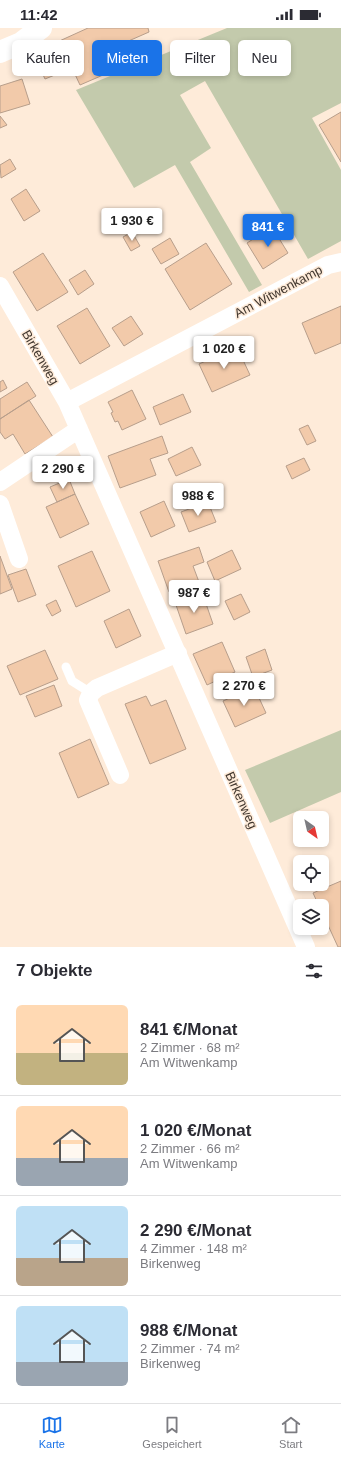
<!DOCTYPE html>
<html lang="de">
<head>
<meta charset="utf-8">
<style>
	:root { --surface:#fff; --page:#f7f7f7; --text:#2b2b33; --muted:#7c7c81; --line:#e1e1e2; --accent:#1a73e8 }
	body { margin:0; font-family:Arial,sans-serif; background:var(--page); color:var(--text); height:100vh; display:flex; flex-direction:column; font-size:15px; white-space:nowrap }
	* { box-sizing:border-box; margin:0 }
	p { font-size:13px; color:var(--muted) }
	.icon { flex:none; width:22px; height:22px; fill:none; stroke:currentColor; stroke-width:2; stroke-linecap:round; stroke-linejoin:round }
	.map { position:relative; height:919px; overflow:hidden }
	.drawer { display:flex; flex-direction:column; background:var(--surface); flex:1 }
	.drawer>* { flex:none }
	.banner { position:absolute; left:12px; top:12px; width:317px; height:36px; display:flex; gap:8px }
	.needle { width:26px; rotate:146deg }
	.controls { position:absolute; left:293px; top:783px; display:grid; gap:8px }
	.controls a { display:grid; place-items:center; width:36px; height:36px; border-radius:6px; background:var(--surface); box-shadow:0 2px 6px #0003; font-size:20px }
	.price { position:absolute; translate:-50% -34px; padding:0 9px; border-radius:4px; background:#fff; color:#222; font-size:13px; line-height:26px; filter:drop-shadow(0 1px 2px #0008) }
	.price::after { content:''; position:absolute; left:50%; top:24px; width:12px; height:9px; margin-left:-6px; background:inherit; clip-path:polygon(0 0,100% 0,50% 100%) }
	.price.current { background:var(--accent); color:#fff }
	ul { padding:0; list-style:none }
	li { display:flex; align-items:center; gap:12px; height:100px; padding:0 16px }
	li+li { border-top:1px solid var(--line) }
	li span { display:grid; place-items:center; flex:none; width:112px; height:80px; border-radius:6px; color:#555 }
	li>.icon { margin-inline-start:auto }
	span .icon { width:48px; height:48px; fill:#fffc; stroke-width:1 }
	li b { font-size:17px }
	h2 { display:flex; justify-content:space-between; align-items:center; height:48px; padding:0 16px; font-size:17px }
	.chip { padding:0 14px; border-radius:6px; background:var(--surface); box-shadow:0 2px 6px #0003; font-size:14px; line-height:36px }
	.chip.current { background:var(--accent); color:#fff }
	.status { display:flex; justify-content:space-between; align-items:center; height:28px; padding:0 20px; background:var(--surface); direction:ltr }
	.status svg { height:11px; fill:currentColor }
	.dock { display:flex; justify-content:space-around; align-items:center; height:56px; border-top:1px solid var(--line); background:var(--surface); font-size:11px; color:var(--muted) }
	.dock a { display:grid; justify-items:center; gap:2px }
	.dock .current { color:var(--accent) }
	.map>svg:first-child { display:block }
	.green { fill:#c3caac }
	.building { fill:#f2caaa; stroke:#b79e8b }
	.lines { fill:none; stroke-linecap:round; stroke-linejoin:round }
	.service { stroke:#fff; stroke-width:9 }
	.minor { stroke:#fff; stroke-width:18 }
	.tertiary { stroke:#fff; stroke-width:22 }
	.labels { text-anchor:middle; stroke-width:3; stroke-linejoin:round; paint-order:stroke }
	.street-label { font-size:13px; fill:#41372f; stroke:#feebd9 }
</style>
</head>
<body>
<div class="status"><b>11:42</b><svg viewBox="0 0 49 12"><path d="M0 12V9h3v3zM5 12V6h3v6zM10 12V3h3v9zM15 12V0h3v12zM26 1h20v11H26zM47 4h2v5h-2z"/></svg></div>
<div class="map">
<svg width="341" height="919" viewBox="0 0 341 919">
	<rect width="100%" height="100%" fill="#feebd9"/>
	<!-- green -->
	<path class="green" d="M227,0H341V75L312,90L341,142V213L308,231L205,53L180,67L211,120L190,134L262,257L249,264L175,137L134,160L76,62Z
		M341,702V764L270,795L245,742Z"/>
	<!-- building -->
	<path class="building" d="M88,0H148L149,4L124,15L133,34L80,57L72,40L45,51L33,25Z
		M22,51L30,76L0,85V58Z
		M341,84V134L319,97Z
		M0,88L7,97L0,100Z
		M10,131L16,141L1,150L0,137Z
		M26,161L40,183L24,193L11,171Z
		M272,199L288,225L263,241L247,215Z
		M132,204L140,218L131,223L123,209Z
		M170,210L179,226L161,236L152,221Z
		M206,215L232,256L190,282L165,241Z
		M43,225L68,264L37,283L13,244Z
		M85,242L94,256L78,267L69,252Z
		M341,278V315L315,326L302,295Z
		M87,280L110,318L80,336L57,298Z
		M131,288L143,306L124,318L112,300Z
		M237,319L250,347L212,364L199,336Z
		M3,352L7,360L0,364V354Z
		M27,354L36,368L0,391V371Z
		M132,362L146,391L122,402L118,393L115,394L111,385L113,384L108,374Z
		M183,366L191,384L160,397L153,379Z
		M29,372L53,409L25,426L13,406L5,411L0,404V391Z
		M308,397L316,413L307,417L299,401Z
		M162,408L168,425L150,431L156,447L120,460L108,428Z
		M192,419L201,437L176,448L168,431Z
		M304,430L310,442L292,451L286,438Z
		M69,451L75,466L57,474L50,459Z
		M75,466L89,496L60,510L46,479Z
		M164,473L175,498L151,509L140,484Z
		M208,474L216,494L189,504L181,484Z
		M199,519L204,534L193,538L199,554L169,564L158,533Z
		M232,522L241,541L215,553L207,534Z
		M92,523L110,563L76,579L58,538Z
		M0,528L12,561L0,566Z
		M26,541L36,567L18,574L8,547Z
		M241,566L250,584L234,592L225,573Z
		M203,567L213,596L186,606L176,577Z
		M56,572L61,583L52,588L46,577Z
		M129,581L141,608L116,620L104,593Z
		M222,614L235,644L207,657L193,626Z
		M265,621L272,642L253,649L246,629Z
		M45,622L58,651L20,667L7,638Z
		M54,657L62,678L35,689L26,668Z
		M254,659L266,685L235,699L223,673Z
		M146,668L151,678L166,672L186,721L150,736L125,676Z
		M90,711L109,756L78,770L59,725Z
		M341,853V919H338L322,884V878H319L313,865Z"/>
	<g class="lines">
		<!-- service -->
		<path class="service" d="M66,639L72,653L91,665"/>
		<!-- minor -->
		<path class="minor" d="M0,258L67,374L306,919
			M67,374L328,237L341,234
			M0,454L79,401
			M0,476L19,531
			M120,747L88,672L91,665L97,660L178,625"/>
		<!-- tertiary -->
		<path class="tertiary" d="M0,24L21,15L41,0"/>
	</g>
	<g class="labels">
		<!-- street labels -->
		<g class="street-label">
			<text transform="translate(278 263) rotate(-28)" y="5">Am Witwenkamp</text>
			<text transform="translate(41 329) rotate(60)" y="5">Birkenweg</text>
			<text transform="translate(242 772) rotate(66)" y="5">Birkenweg</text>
		</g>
	</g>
</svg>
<div class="controls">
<a><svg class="needle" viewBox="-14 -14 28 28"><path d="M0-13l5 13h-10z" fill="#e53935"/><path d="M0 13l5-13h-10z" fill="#7c7c81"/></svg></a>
<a><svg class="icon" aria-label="locate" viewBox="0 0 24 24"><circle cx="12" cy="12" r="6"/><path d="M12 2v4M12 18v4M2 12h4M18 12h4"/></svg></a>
<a><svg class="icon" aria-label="layers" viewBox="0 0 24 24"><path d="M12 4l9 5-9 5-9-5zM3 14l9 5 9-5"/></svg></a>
</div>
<b class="price" style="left:132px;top:214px">1 930 €</b>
<b class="price current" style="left:268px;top:220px">841 €</b>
<b class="price" style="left:224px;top:342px">1 020 €</b>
<b class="price" style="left:63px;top:462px">2 290 €</b>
<b class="price" style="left:198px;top:489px">988 €</b>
<b class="price" style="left:194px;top:586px">987 €</b>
<b class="price" style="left:244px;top:679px">2 270 €</b>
<div class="banner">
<a class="chip">Kaufen</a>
<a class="chip current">Mieten</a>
<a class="chip">Filter</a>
<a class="chip">Neu</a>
</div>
</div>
<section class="drawer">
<h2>7 Objekte<svg class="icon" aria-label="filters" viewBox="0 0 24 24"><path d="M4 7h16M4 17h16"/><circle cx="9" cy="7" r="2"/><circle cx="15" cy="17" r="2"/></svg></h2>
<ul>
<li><span style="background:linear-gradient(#ffd9b3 60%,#c2b280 0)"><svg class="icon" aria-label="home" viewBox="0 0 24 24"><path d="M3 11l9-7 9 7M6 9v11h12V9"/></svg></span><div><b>841 €/Monat</b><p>2 Zimmer · 68 m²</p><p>Am Witwenkamp</p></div></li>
<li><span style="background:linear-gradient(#ffd9b3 65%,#9aa5b1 0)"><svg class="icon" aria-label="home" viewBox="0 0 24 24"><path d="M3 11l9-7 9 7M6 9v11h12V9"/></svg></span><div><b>1 020 €/Monat</b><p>2 Zimmer · 66 m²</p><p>Am Witwenkamp</p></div></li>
<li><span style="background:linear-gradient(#bfe0f5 65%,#b9a48a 0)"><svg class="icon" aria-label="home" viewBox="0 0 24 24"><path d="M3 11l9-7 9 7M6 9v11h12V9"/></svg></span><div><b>2 290 €/Monat</b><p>4 Zimmer · 148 m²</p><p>Birkenweg</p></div></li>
<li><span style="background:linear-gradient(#bfe0f5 70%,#9aa5b1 0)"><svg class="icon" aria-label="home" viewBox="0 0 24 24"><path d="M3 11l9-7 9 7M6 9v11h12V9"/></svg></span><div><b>988 €/Monat</b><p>2 Zimmer · 74 m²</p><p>Birkenweg</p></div></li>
</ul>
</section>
<nav class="dock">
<a class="current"><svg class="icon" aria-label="map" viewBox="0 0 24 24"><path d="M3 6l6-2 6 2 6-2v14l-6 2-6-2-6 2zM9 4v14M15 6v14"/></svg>Karte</a>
<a><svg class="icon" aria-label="saved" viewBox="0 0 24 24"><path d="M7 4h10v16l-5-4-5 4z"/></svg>Gespeichert</a>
<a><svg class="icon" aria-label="home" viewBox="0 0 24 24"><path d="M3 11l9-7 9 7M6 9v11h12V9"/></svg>Start</a>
</nav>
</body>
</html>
